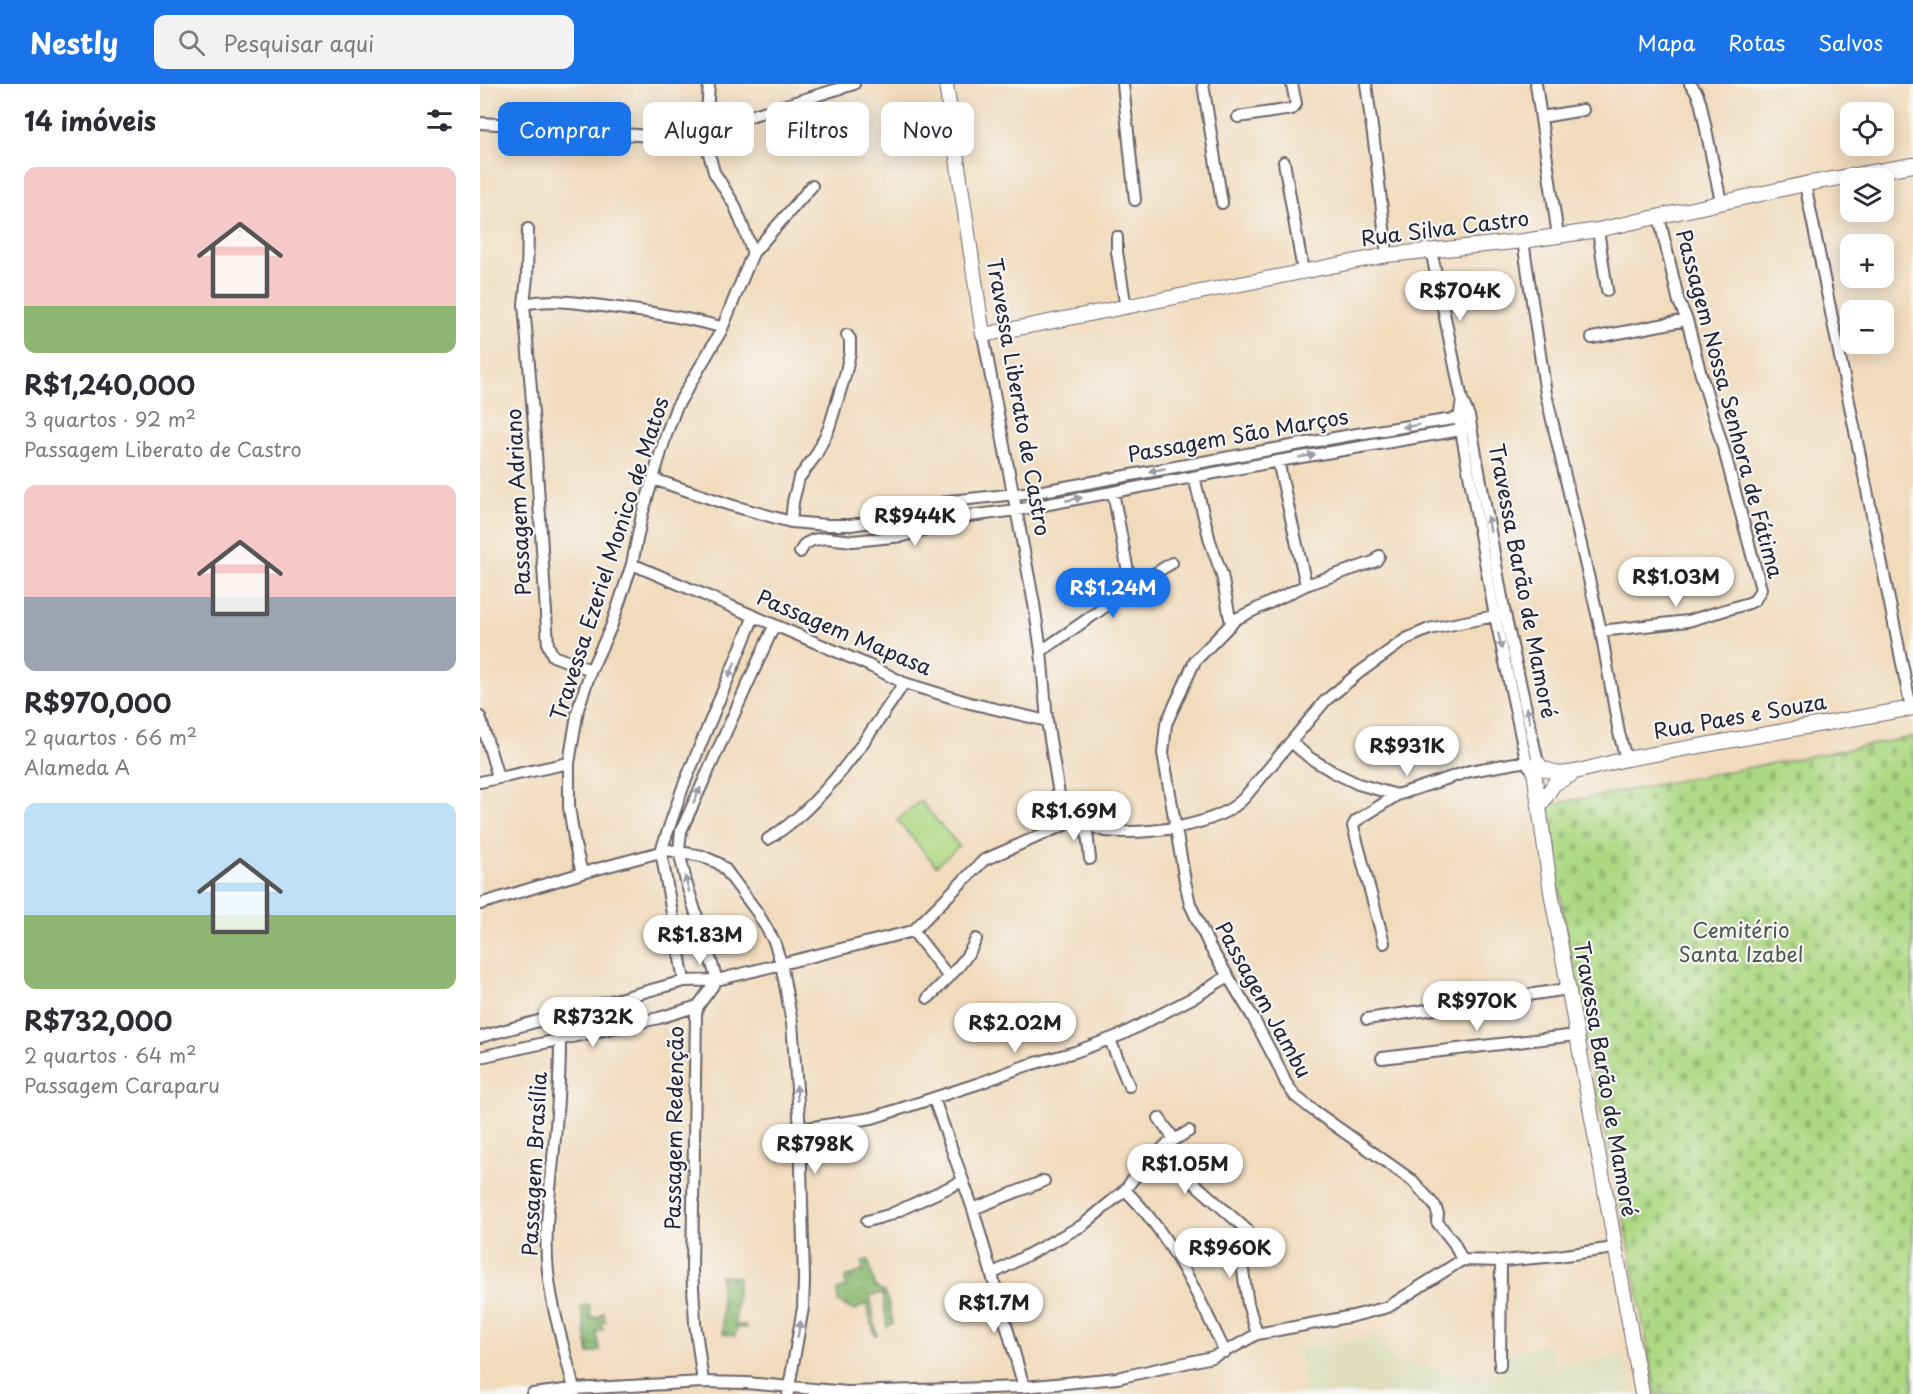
<!DOCTYPE html>
<html lang="pt">
<head>
<meta charset="utf-8">
<style>
	:root { --surface:#fff; --page:#f2f2f3; --text:#2b2b33; --muted:#7c7c81; --accent:#1a73e8 }
	body { margin:0; font-family:"Playpen Sans",sans-serif; background:var(--page); color:var(--text); height:100vh; display:flex; flex-direction:column; font-size:22px; white-space:nowrap }
	* { box-sizing:border-box; margin:0 }
	p { font-size:20px; color:var(--muted) }
	.icon { flex:none; width:33px; height:33px; fill:none; stroke:currentColor; stroke-width:2; stroke-linecap:round; stroke-linejoin:round }
	.map { position:relative; flex:1; overflow:hidden }
	.panel { display:flex; flex-direction:column; background:var(--surface); width:480px }
	.panel>* { flex:none }
	.hud { position:absolute; left:18px; top:18px; width:570px; height:54px; display:flex; gap:12px }
	.controls { position:absolute; left:1360px; top:18px; display:grid; gap:12px }
	.controls a { display:grid; place-items:center; width:54px; height:54px; border-radius:12px; background:var(--surface); box-shadow:0 3px 15px #0003; font-size:30px }
	.price { position:absolute; translate:-50% -51px; padding:0 14px; border-radius:21px; background:#fff; color:#222; font-size:20px; line-height:39px; filter:drop-shadow(0 2px 3px #0008) }
	.price::after { content:''; position:absolute; left:50%; top:36px; width:18px; height:14px; margin-left:-9px; background:inherit; clip-path:polygon(0 0,100% 0,50% 100%) }
	.price.selected { background:var(--accent); color:#fff }
	ul { padding:0; list-style:none }
	li { display:grid; align-content:center; gap:12px; height:318px; padding:0 24px }
	li span { display:grid; place-items:center; height:186px; border-radius:12px; color:#555 }
	li>.icon { margin-inline-start:auto }
	span .icon { width:108px; height:108px; fill:#fffc; stroke-width:1 }
	li b { font-size:26px }
	h2 { display:flex; justify-content:space-between; align-items:center; height:72px; padding:0 24px; font-size:26px }
	.tag { padding:0 21px; border-radius:12px; background:var(--surface); box-shadow:0 3px 15px #0003; font-size:21px; line-height:54px }
	.tag.selected { background:var(--accent); color:#fff }
	header { display:flex; align-items:center; gap:36px; box-sizing:border-box; height:84px; padding:0 30px; background:var(--accent); color:#fff }
	header strong { font-size:28px }
	nav { display:flex; gap:33px; margin-inline-start:auto; font-size:21px }
	.search { width:420px; height:54px; background:var(--page); display:flex; align-items:center; gap:15px; box-sizing:border-box; padding:0 21px; border-radius:12px; color:var(--muted); font-size:22px }
	main { display:flex; flex:1; min-height:0 }
	.map>svg:first-child { display:block }
	.built { fill:#dcdebc }
	.forest { fill:url(#forest-crowns); stroke:#566d56; stroke-width:1.5 }
	.cemetery { fill:url(#cemetery-stones); stroke:#687d5f; stroke-width:1.5 }
	.garden { fill:#add883; stroke:#687d5f; stroke-width:1.5 }
	.lines { fill:none; stroke-linecap:round; stroke-linejoin:round }
	.minor-casing { stroke:#6a6368; stroke-width:14 }
	.tertiary-casing { stroke:#6a6368; stroke-width:16 }
	.minor { stroke:#fff; stroke-width:10 }
	.tertiary { stroke:#fff; stroke-width:14 }
	.oneway { fill:#9c9ca7 }
	.labels { text-anchor:middle; stroke-width:4.5; stroke-linejoin:round; paint-order:stroke }
	.street-label { font-size:21px; fill:#22223b; stroke:#f6f6f2 }
	.park-label { font-size:21px; fill:#4c5951; stroke:#f6f6f2 }
</style>
</head>
<body>
<header>
<strong>Nestly</strong>
<div class="search"><svg class="icon" aria-label="search" viewBox="0 0 24 24"><circle cx="10" cy="10" r="6"/><path d="M15 15l6 6"/></svg>Pesquisar aqui</div>
<nav><a>Mapa</a><a>Rotas</a><a>Salvos</a></nav>
</header>
<main>
<section class="panel">
<h2>14 imóveis<svg class="icon" aria-label="filters" viewBox="0 0 24 24"><path d="M4 7h16M4 17h16"/><circle cx="9" cy="7" r="2"/><circle cx="15" cy="17" r="2"/></svg></h2>
<ul>
<li><span style="background:linear-gradient(#f6c9c9 75%,#8fb573 0)"><svg class="icon" aria-label="home" viewBox="0 0 24 24"><path d="M3 11l9-7 9 7M6 9v11h12V9"/></svg></span><div><b>R$1,240,000</b><p>3 quartos · 92 m²</p><p>Passagem Liberato de Castro</p></div></li>
<li><span style="background:linear-gradient(#f6c9c9 60%,#9aa5b1 0)"><svg class="icon" aria-label="home" viewBox="0 0 24 24"><path d="M3 11l9-7 9 7M6 9v11h12V9"/></svg></span><div><b>R$970,000</b><p>2 quartos · 66 m²</p><p>Alameda A</p></div></li>
<li><span style="background:linear-gradient(#bfe0f5 60%,#8fb573 0)"><svg class="icon" aria-label="home" viewBox="0 0 24 24"><path d="M3 11l9-7 9 7M6 9v11h12V9"/></svg></span><div><b>R$732,000</b><p>2 quartos · 64 m²</p><p>Passagem Caraparu</p></div></li>
</ul>
</section>
<div class="map">
<svg width="1433" height="1310" viewBox="0 0 1433 1310">
	<defs>
		<pattern id="forest-crowns" width="20" height="18" patternUnits="userSpaceOnUse" patternTransform="scale(1.5)"><rect width="20" height="18" fill="#8ab871"/><path d="M2 6a3 3 0 1 1 6 0M12 15a3 3 0 1 1 6 0" fill="none" stroke="#70955e"/></pattern>
		<pattern id="cemetery-stones" width="16" height="16" patternUnits="userSpaceOnUse" patternTransform="scale(1.5)"><rect width="16" height="16" fill="#add883"/><path d="M2 7V4a2 2 0 0 1 4 0v3zM10 15v-3a2 2 0 0 1 4 0v3z" fill="#95b972"/></pattern>
	</defs>
	<rect width="100%" height="100%" fill="#f6f6f2"/>
	<filter id="ink" filterUnits="userSpaceOnUse"><feTurbulence type="fractalNoise" baseFrequency=".0167" numOctaves="2"/><feDisplacementMap in="SourceGraphic" scale="12" xChannelSelector="R" yChannelSelector="G"/><feConvolveMatrix kernelMatrix="1 2 1 2 8 2 1 2 1" color-interpolation-filters="sRGB"/></filter>
	<filter id="wash" filterUnits="userSpaceOnUse"><feTurbulence type="fractalNoise" baseFrequency=".008" numOctaves="4" result="noise"/><feDisplacementMap in="SourceGraphic" scale="24" xChannelSelector="R" yChannelSelector="G"/><feGaussianBlur stdDeviation="1.35" result="paint"/><feColorMatrix in="noise" values="0 0 0 0 0 0 0 0 0 0 0 0 0 0 0 0 0 1.4 0 .05"/><feComposite in="paint" operator="in"/></filter>
	<g filter="url(#wash)">
		<rect width="100%" height="100%" fill="#f1dbbd"/>
		<!-- built -->
		<path class="built" d="M900,1253L914,1279L941,1281L965,1290L1023,1288V1269L1070,1260L1075,1282L1144,1271L1152,1310H825L818,1264Z"/>
		<!-- forest -->
		<path class="forest" d="M388,1175L395,1203L406,1209L413,1239L407,1243L403,1210L390,1211L397,1252H395L386,1219L374,1227L358,1218L357,1206L366,1203L365,1193L383,1187L382,1178Z
			M240,1192L258,1193L255,1241H265L266,1244H257L255,1252L243,1250Z
			M109,1220L111,1234L119,1233L123,1228L126,1238H121L123,1246L116,1248L120,1267L109,1270L101,1223Z"/>
		<!-- cemetery -->
		<path class="cemetery" d="M1433,653V1310H1176L1148,1155L1095,905L1067,721Z"/>
		<!-- garden -->
		<path class="garden" d="M440,717L479,762L456,782L417,736Z"/>
	</g>
	<g filter="url(#ink)">
		<g class="lines">
			<!-- minor casing -->
			<g class="minor-casing">
				<path id="minor" d="M229,0L226,45L228,66L234,88L255,122L273,169
					M643,0L655,116
					M723,0L742,119
					M886,0L896,72L907,171
					M1056,0L1078,152
					M1210,0L1217,9L1221,21L1241,118
					M758,33L812,25L816,20L812,0
					M1062,33L1103,26
					M0,39L63,43L74,41L142,50L199,54L374,0
					M804,78L823,187
					M1325,100L1431,624
					M48,145L47,193L44,220L55,354L68,561L73,572L111,586
					M1118,146L1127,206
					M637,153V168L646,224
					M1043,157L1066,310L1121,547L1139,649L1146,675
					M951,166L982,316L989,332L1025,530L1058,679L1054,687L1047,680L1015,532L979,335L982,316
					M44,220C69,214 97,219 122,222C161,227 199,232 237,242L241,246
					M503,251L554,520L561,567L567,637L584,741
					M1112,254L1207,236
					M798,377L826,501
					M714,393L730,457L742,491L751,540
					M173,395L250,421L311,438L347,441H371L418,434L470,417L563,407L871,351L986,333
					M633,408L651,504
					M311,438L313,418L319,394L336,371L349,344L366,288L370,268V255L367,251
					M320,468L325,460L333,456L346,454L373,457L423,452L489,432L537,426L798,377L987,345
					M899,472L896,477L826,501L756,535L715,577L686,640L683,669L705,797L710,820L730,863L771,930L797,979L806,999L815,1012L833,1026L933,1097L955,1122L958,1130L957,1138L974,1159L982,1176
					M152,480L388,581L424,599L490,619L567,637
					M1121,547L1208,537L1269,519L1275,516L1281,505L1245,370L1220,287L1207,236L1199,218L1179,133
					M561,567C605,538 646,506 692,479
					M0,633L18,693
					M811,658L830,674L855,689L878,700L917,711L990,687L1047,677
					M0,698L89,679
					M606,739L610,775
					M288,755C343,722 389,652 424,599
					M102,789L95,761L89,723V679L98,625L111,586L131,543L152,480L162,431L187,348L196,324L241,247L273,169L332,102
					M0,820L102,789L188,766L222,772L238,779L245,785L277,828L294,857L301,879L312,939L320,1045L324,1196L323,1224L308,1309
					M433,847L468,892
					M904,859L873,742L876,737L917,711
					M204,897L181,767L203,703L274,532
					M448,914C465,897 486,879 496,855
					M887,935L1088,905
					M0,953L204,897L237,896L433,847L504,776L591,738C605,735 613,745 626,747C664,751 737,743 764,714L845,617L880,588L926,555L949,545L1025,530
					M80,956C80,996 77,1035 73,1075C70,1108 65,1142 67,1176C70,1224 85,1263 95,1310
					M630,956L649,1002
					M0,973L179,934L218,922
					M902,974L1096,951
					M454,1015L493,1125L544,1303
					M679,1034L694,1055
					M320,1045L392,1034L500,999L545,982L595,968L643,950L718,911L748,892
					M679,1068L767,1146L769,1156L760,1167L768,1220L777,1250
					M645,1106C691,1151 718,1211 745,1268
					M493,1125L564,1097
					M387,1137L409,1131L483,1097
					M512,1190L603,1141L645,1106L653,1095L686,1061L709,1047
					M1020,1282L1021,1177
					M223,1298L215,1239L212,1185L216,930L218,922L237,896L206,798L199,766L201,747L294,542
					M52,1310L94,1305L223,1298L267,1299L367,1308L544,1303L637,1294L732,1273L754,1263L777,1250L873,1232L908,1223L982,1176L1021,1177L1078,1172L1134,1164"/>
			</g>
			<!-- tertiary casing -->
			<g class="tertiary-casing">
				<path id="tertiary" d="M466,0L503,251L907,171L1043,157L1118,146L1325,100L1433,81
					M1058,679L1062,684L1080,690L1095,688L1146,675L1433,624
					M1054,687L1071,808L1162,1310
					M1060,722L1074,700L1091,691"/>
			</g>
			<!-- minor -->
			<use href="#minor" class="minor"/>
			<!-- tertiary -->
			<use href="#tertiary" class="tertiary"/>
		</g>
		<!-- one-way arrows -->
		<defs><path id="oneway-solid" d="M-6-.8H1V-3.2L6.5 0L1 3.2V.8H-6Z" transform="scale(1.5)"/></defs>
		<g class="oneway">
			<use href="#oneway-solid" transform="translate(931 342) rotate(171)"/>
			<use href="#oneway-solid" transform="translate(827 372) rotate(-10)"/>
			<use href="#oneway-solid" transform="translate(677 386) rotate(169)"/>
			<use href="#oneway-solid" transform="translate(594 415) rotate(-11)"/>
			<use href="#oneway-solid" transform="translate(1009 440) rotate(-101)"/>
			<use href="#oneway-solid" transform="translate(1020 557) rotate(77)"/>
			<use href="#oneway-solid" transform="translate(252 586) rotate(112)"/>
			<use href="#oneway-solid" transform="translate(1048 631) rotate(-102)"/>
			<use href="#oneway-solid" transform="translate(217 711) rotate(-65)"/>
			<use href="#oneway-solid" transform="translate(207 800) rotate(-105)"/>
			<use href="#oneway-solid" transform="translate(317 1009) rotate(-94)"/>
			<use href="#oneway-solid" transform="translate(319 1245) rotate(-80)"/>
		</g>
	</g>
	<g class="labels">
		<!-- street labels -->
		<g class="street-label">
			<text transform="translate(965 145) rotate(-7)" y="7">Rua Silva Castro</text>
			<text transform="translate(538 313) rotate(80)" y="7">Travessa Liberato de Castro</text>
			<text transform="translate(1249 320) rotate(75)" y="7">Passagem Nossa Senhora de Fátima</text>
			<text transform="translate(758 352) rotate(-10)" y="7">Passagem São Marços</text>
			<text transform="translate(39 418) rotate(-93)" y="7">Passagem Adriano</text>
			<text transform="translate(130 475) rotate(-72)" y="7">Travessa Ezeriel Monico de Matos</text>
			<text transform="translate(1042 497) rotate(79)" y="7">Travessa Barão de Mamoré</text>
			<text transform="translate(364 549) rotate(23)" y="7">Passagem Mapasa</text>
			<text transform="translate(1260 633) rotate(-10)" y="7">Rua Paes e Souza</text>
			<text transform="translate(783 916) rotate(61)" y="7">Passagem Jambu</text>
			<text transform="translate(1125 995) rotate(80)" y="7">Travessa Barão de Mamoré</text>
			<text transform="translate(195 1044) rotate(-89)" y="7">Passagem Redenção</text>
			<text transform="translate(55 1080) rotate(-87)" y="7">Passagem Brasília</text>
		</g>
		<!-- park labels -->
		<g class="park-label">
			<text x="1261" y="854">Cemitério<tspan x="1261" dy="24">Santa Izabel</tspan></text>
		</g>
	</g>
</svg>
<div class="controls">
<a><svg class="icon" aria-label="locate" viewBox="0 0 24 24"><circle cx="12" cy="12" r="6"/><path d="M12 2v4M12 18v4M2 12h4M18 12h4"/></svg></a>
<a><svg class="icon" aria-label="layers" viewBox="0 0 24 24"><path d="M12 4l9 5-9 5-9-5zM3 14l9 5 9-5"/></svg></a>
<a>+</a>
<a>−</a>
</div>
<b class="price" style="left:980px;top:238px">R$704K</b>
<b class="price" style="left:435px;top:463px">R$944K</b>
<b class="price" style="left:1196px;top:524px">R$1.03M</b>
<b class="price selected" style="left:633px;top:535px">R$1.24M</b>
<b class="price" style="left:927px;top:693px">R$931K</b>
<b class="price" style="left:594px;top:758px">R$1.69M</b>
<b class="price" style="left:220px;top:882px">R$1.83M</b>
<b class="price" style="left:997px;top:948px">R$970K</b>
<b class="price" style="left:113px;top:964px">R$732K</b>
<b class="price" style="left:535px;top:970px">R$2.02M</b>
<b class="price" style="left:335px;top:1091px">R$798K</b>
<b class="price" style="left:705px;top:1111px">R$1.05M</b>
<b class="price" style="left:750px;top:1195px">R$960K</b>
<b class="price" style="left:514px;top:1250px">R$1.7M</b>
<div class="hud">
<a class="tag selected">Comprar</a>
<a class="tag">Alugar</a>
<a class="tag">Filtros</a>
<a class="tag">Novo</a>
</div>
</div>
</main>
</body>
</html>
